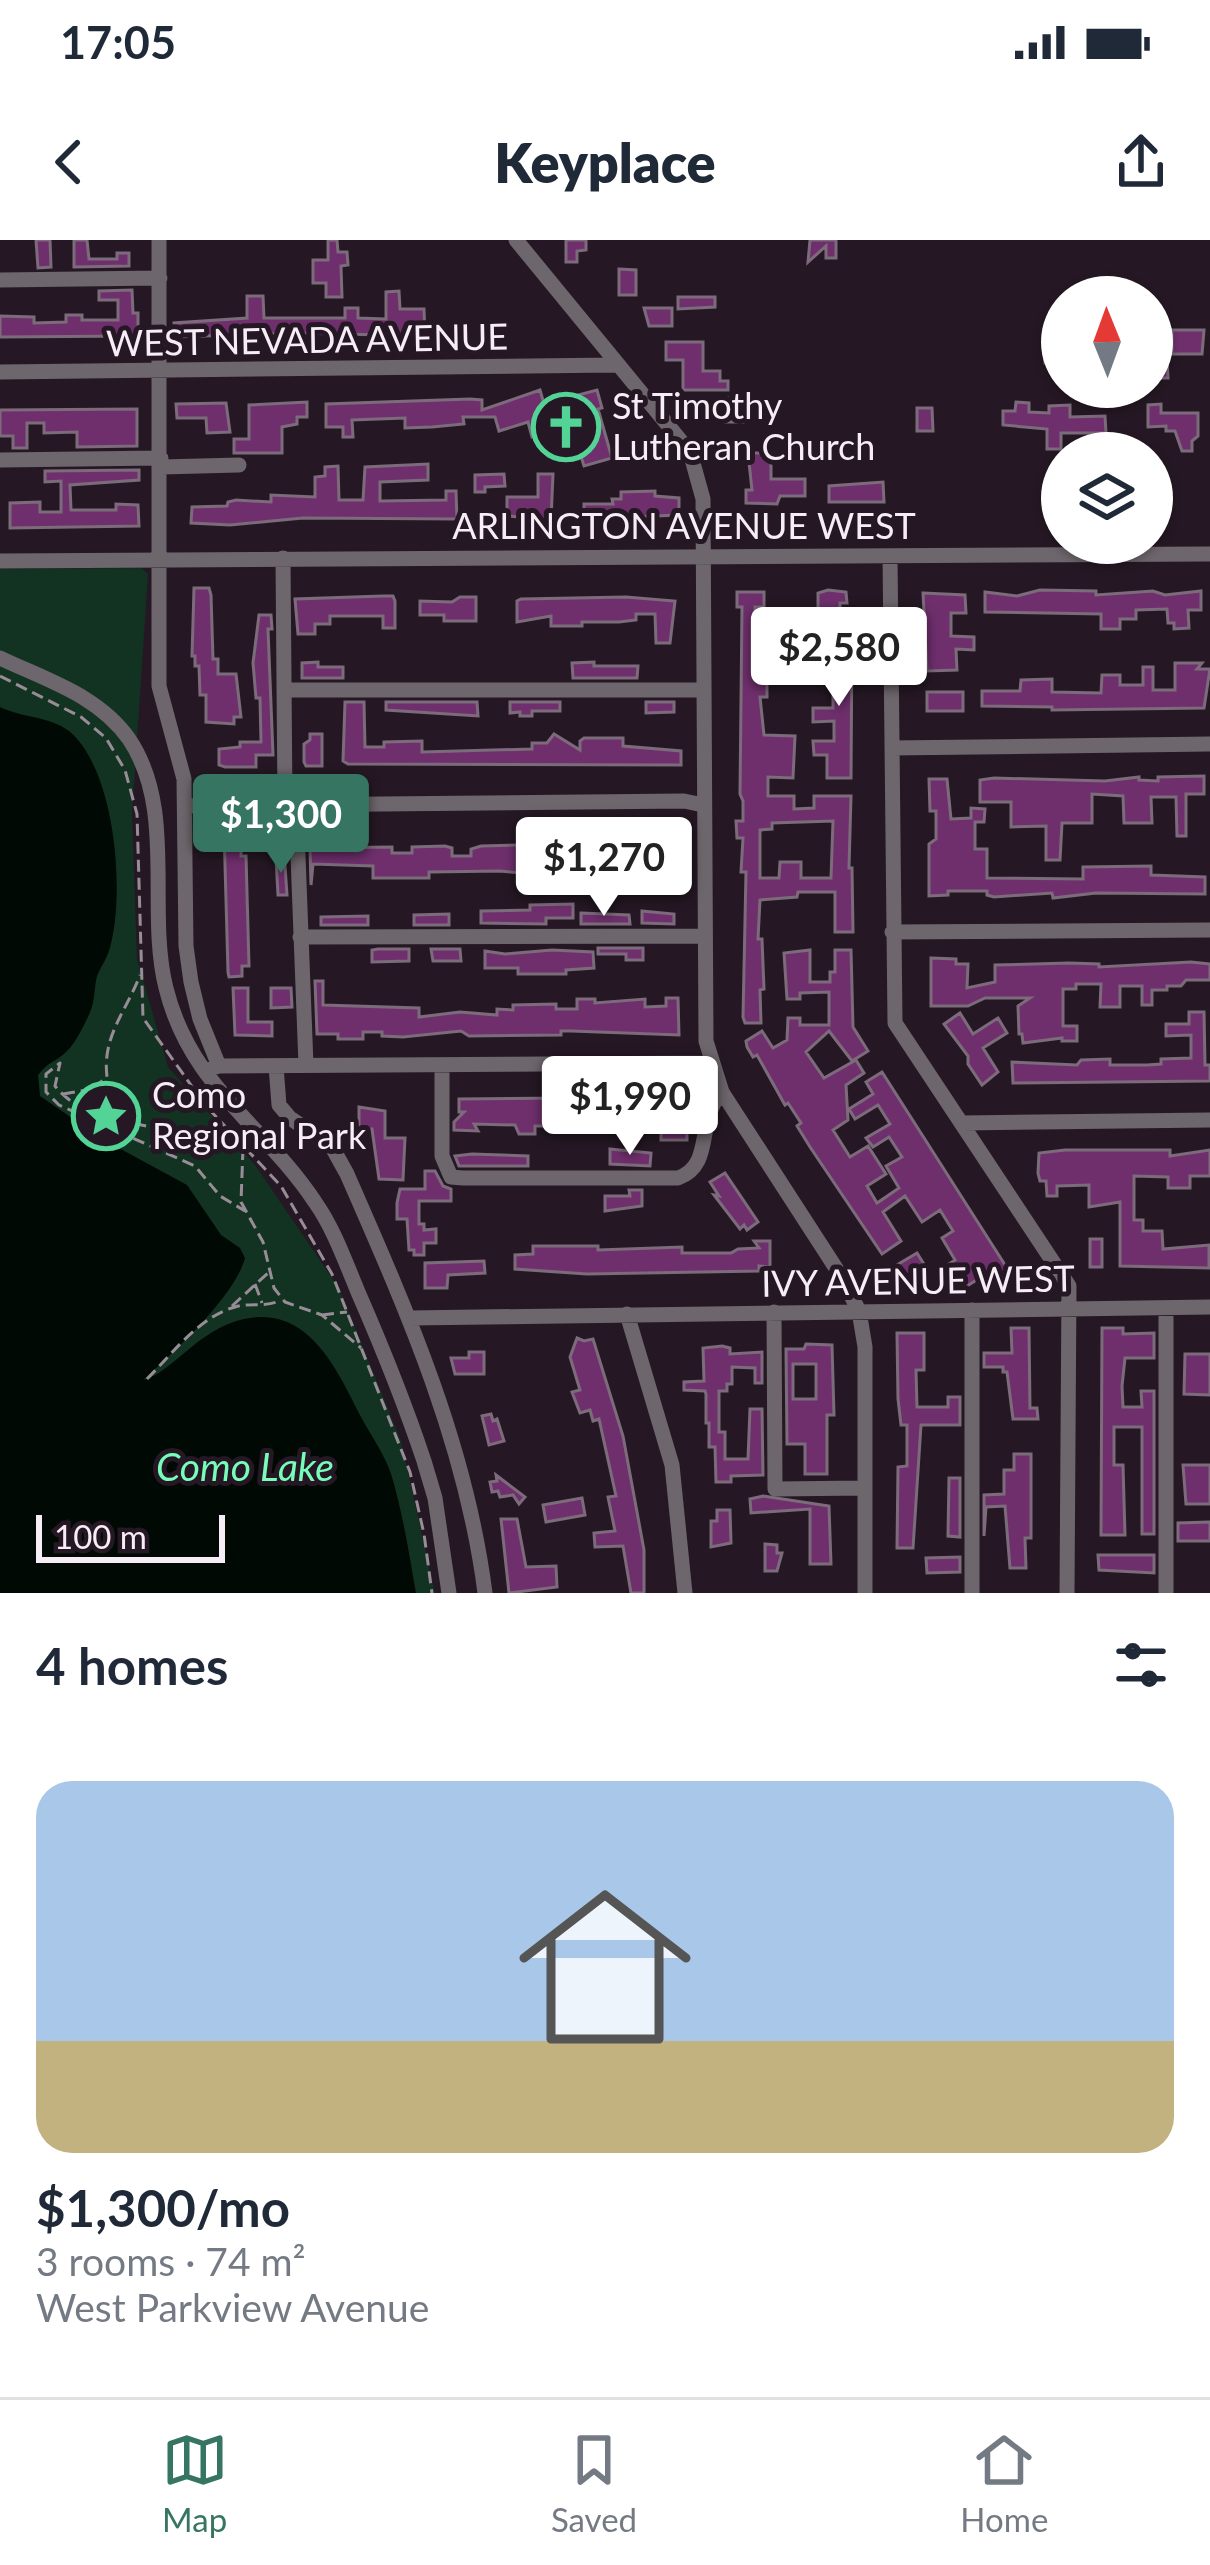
<!DOCTYPE html>
<html lang="en">
<head>
<meta charset="utf-8">
<style>
	:root { --surface:#fff; --page:#f6f6f7; --text:#1f2937; --muted:#747a83; --line:#e0e1e3; --accent:#367562 }
	body { margin:0; font-family:Lato,sans-serif; background:var(--page); color:var(--text); height:100vh; display:flex; flex-direction:column; font-size:45px; white-space:nowrap }
	* { box-sizing:border-box; margin:0 }
	p { font-size:39px; color:var(--muted) }
	.icon { flex:none; width:66px; height:66px; fill:none; stroke:currentColor; stroke-width:2; stroke-linecap:round; stroke-linejoin:round }
	.map { position:relative; height:1353px; overflow:hidden }
	.drawer { display:flex; flex-direction:column; background:var(--surface); flex:1 }
	.drawer>* { flex:none }
	.needle { width:78px; rotate:359deg }
	.buttons { position:absolute; left:1041px; top:36px; display:grid; gap:24px }
	.buttons a { display:grid; place-items:center; width:132px; height:132px; border-radius:50%; background:var(--surface); box-shadow:0 3px 9px #0004; font-size:60px }
	.scale { position:absolute; left:36px; bottom:30px; width:189px; box-sizing:border-box; padding-left:12px; border:6px solid #f7edf6; border-top:0; font-size:33px; line-height:42px; white-space:nowrap; color:#f7edf6; -webkit-text-stroke:9px #251824; paint-order:stroke }
	.price { position:absolute; translate:-50% -102px; padding:0 27px; border-radius:12px; background:#fff; color:#222; font-size:39px; line-height:78px; filter:drop-shadow(0 3px 6px #0008) }
	.price::after { content:''; position:absolute; left:50%; top:72px; width:36px; height:27px; margin-left:-18px; background:inherit; clip-path:polygon(0 0,100% 0,50% 100%) }
	.price.current { background:var(--accent); color:#fff }
	ul { padding:0; list-style:none }
	li { display:grid; align-content:center; gap:24px; height:636px; padding:0 36px }
	li span { display:grid; place-items:center; height:372px; border-radius:36px; color:#555 }
	li>.icon { margin-inline-start:auto }
	span .icon { width:216px; height:216px; fill:#fffc; stroke-width:1 }
	li b { font-size:51px }
	h2 { display:flex; justify-content:space-between; align-items:center; height:144px; padding:0 36px; font-size:51px }
	.status { display:flex; justify-content:space-between; align-items:center; height:84px; padding:0 60px; background:var(--surface); direction:ltr }
	.status svg { height:33px; fill:currentColor }
	header { display:flex; justify-content:space-between; align-items:center; height:156px; padding:0 36px; background:var(--surface); font-size:54px; font-weight:800 }
	.tabs { display:flex; justify-content:space-around; align-items:center; height:168px; border-top:3px solid var(--line); background:var(--surface); font-size:33px; color:var(--muted) }
	.tabs a { display:grid; justify-items:center; gap:6px }
	.tabs .current { color:var(--accent) }
	.map>svg:first-child { display:block }
	.green { fill:#123222 }
	.water { fill:#010904 }
	.building { fill:#6f2f6d; stroke:#7c6b7b; stroke-width:3; fill-rule:evenodd }
	.lines { fill:none; stroke-linecap:round; stroke-linejoin:round }
	.path { stroke:#988d97; stroke-width:3; stroke-dasharray:12 6; stroke-linecap:butt }
	.minor { stroke:#6d666c; stroke-width:15 }
	.labels { text-anchor:middle; stroke-width:10; stroke-linejoin:round; paint-order:stroke }
	.street-label { font-size:36px; fill:#f7edf6; stroke:#251824 }
	.poi-label { font-size:36px; fill:#f7edf6; stroke:#251824; text-anchor:start }
	.water-label { font-size:39px; font-style:italic; fill:#76fdba; stroke:#251824 }
</style>
</head>
<body>
<div class="status"><b>17:05</b><svg viewBox="0 0 49 12"><path d="M0 12V9h3v3zM5 12V6h3v6zM10 12V3h3v9zM15 12V0h3v12zM26 1h20v11H26zM47 4h2v5h-2z"/></svg></div>
<header><svg class="icon" aria-label="back" viewBox="0 0 24 24"><path d="M15 5l-7 7 7 7"/></svg>Keyplace<svg class="icon" aria-label="share" viewBox="0 0 24 24"><path d="M12 15V3M7 8l5-5 5 5M5 13v7h14v-7"/></svg></header>
<div class="map">
<svg width="1210" height="1353" viewBox="0 0 1210 1353">
	<rect width="100%" height="100%" fill="#251824"/>
	<!-- green -->
	<path class="green" d="M141,328L148,334L132,575L137,719L168,827L255,925L339,1048L401,1201L435,1353H0V329Z"/>
	<!-- water -->
	<path class="water" d="M0,467C22,478 49,476 69,491C116,530 126,656 109,711C106,720 100,728 97,736C94,748 95,761 90,772C85,784 75,804 66,812C56,822 50,820 38,835L40,856L104,900L187,945L221,995L240,1008L245,1018C235,1056 174,1112 143,1140C172,1133 198,1089 244,1079C309,1065 337,1130 361,1177C371,1196 384,1213 391,1234C403,1273 409,1314 416,1353H0Z"/>
	<!-- building -->
	<path class="building" d="M36,0H50L51,27L38,28Z
		M74,0H87L89,19H117V13H129V26L74,27Z
		M328,0H337L338,12H347L348,25L341,26L342,57H326V43H313V20H328Z
		M566,0H586V10L577,11V22H566Z
		M810,0H836V18H826V6L808,22Z
		M619,29L636,30V55H619Z
		M132,50L133,73H138V94L134,96L0,97V76L34,77V83L66,82V75H82V80H118V60H99V51Z
		M399,51L400,69H424L425,96L296,93L175,97L174,83L247,78V56H263L264,78H345V68H358V78L386,79V52Z
		M678,57H715V67L678,69Z
		M644,68H672V86H649Z
		M1172,90H1204L1202,114H1172Z
		M666,102H703V131H720V141H728V150H683V120H666Z
		M1044,105H1062V122L1045,123Z
		M1152,119H1167L1168,138H1152Z
		M540,150L544,164L597,150L602,168L598,169L612,218L584,226L573,191L539,202L537,196L532,197L528,182L499,191L495,177H463L464,184L432,187L405,188V178L352,180L353,197H343V187H326V164L470,159L482,160V170Z
		M743,157V182H725L726,158Z
		M307,162V177H297V184L282,187V213H234V199H249V165Z
		M1016,162L1029,163V172L1049,173V166L1070,165V177L1105,176L1106,193H1061V209H1047V189L1003,185V171H1015Z
		M226,163L230,192L207,193L206,178H177L176,164Z
		M1161,164V173H1198V196L1192,201V211H1182L1175,191H1166V186L1148,187V165Z
		M917,168H932L933,191H917Z
		M137,169V206L77,207V192L44,193V183H27V208H13V196H0V170Z
		M748,213H771V239H805V256H780L777,264L746,263V250H752Z
		M428,224V240L380,242V261L446,260V251H456L457,279L303,278L230,285L191,283L192,267L227,266L228,262L236,260L271,262V255L315,257V237L325,236V227L338,226L339,260H363L365,227Z
		M139,230V240L70,245L71,270H116V264L138,265L139,286L10,288V263L40,262V272H61V241L45,242V231Z
		M504,234L505,246L485,247V252H475V235Z
		M538,234H553L551,280L507,276V257H538Z
		M883,242L884,262H829V246Z
		M655,251V256L679,258V275L584,279V264H613L612,259H621V252Z
		M194,348H209L211,355L213,419H218V434H236L241,477H234V484L206,482V455H200L199,426H195V416H192Z
		M828,350L846,352L847,363H840V369H818V353Z
		M1040,350L1096,351V355L1153,351L1165,355L1201,351V370H1188L1189,388L1174,389V383H1168L1167,369L1136,370V379H1120V389H1101V374L985,372V352L1017,356Z
		M737,352H764V367H755V415H760V432H767V457H760L764,495L795,496L793,538L768,537V556H794V569L814,568V556H851L849,628H852L853,692H835V652H798L797,657L760,660L758,699H762L764,749L760,750L761,783H745L743,777L746,632H741L743,598H737L736,581H743V561L740,554L742,367H737ZM833,581L831,638H801V622H780L779,638H760V590L772,589V583Z
		M923,353L965,355L966,373H951V396L974,397V410L956,409L957,430L927,431Z
		M383,356H393L395,361V388H383V376H330V384H315V394H298L295,359Z
		M460,357H476V381H444V375H420V361L452,362Z
		M626,357L675,361L670,403H656L655,374H636V380L619,382H582V386H551V376L517,382V361L521,359Z
		M259,375H271L272,389H268L273,515H256V527H225L219,525V509L240,507V502H261L260,458H256L253,423Z
		M833,387H849L852,394L851,538H827V515H814L813,501H834V481L813,482V468H833Z
		M318,422V427H343V438H302V423Z
		M594,422V426H638L637,438H573L572,423Z
		M1175,423H1202L1197,429H1210L1204,468L1052,470V467L982,466V451H1020L1021,440L1052,439V452L1101,453L1102,435H1120V445H1143V427H1153V450H1175Z
		M927,452H963V471H927Z
		M345,462H364L365,507H384V502L422,501V512L532,509V503H547L554,494L580,510V501L584,498H623V506L681,511V525L348,524L343,521Z
		M386,462H477L478,476L386,470Z
		M510,462H560V471H532V476H520V472L510,473Z
		M646,462H674V472L646,473Z
		M310,494H322V526H306L304,522V504L310,500Z
		M1204,536V554H1186V596H1177L1176,557H1151L1152,583H1124L1123,556L1092,554V583H1062L1060,620H1046V586L1011,587V562H980V540L994,538L1105,541L1139,537V540L1158,541V537Z
		M929,539H947L951,579L971,578V568L985,569L984,582H975V609H987V638L1083,639V627L1151,626V635L1205,637V654L1096,653L1053,658L1052,653L994,657L987,655V651H948V655L929,656V604L936,599V571H930Z
		M224,589H241V616H246L249,726H242V736L229,737L228,732Z
		M283,596L287,655H278L276,618L283,619Z
		M556,604L676,606L675,632L622,633V627H586V621H567L562,641H553V636L500,631L429,632V638H373V626L313,624L311,645L310,608L392,607V613H412V607L445,606L452,608V616H471V609L481,606Z
		M573,664V678H546V684L481,683V671L530,670V665Z
		M642,671L674,674V684L642,683Z
		M581,673L629,675L630,684H581Z
		M449,674V685H414V675Z
		M368,676V685H321V677Z
		M598,708H643V720H626V714H598Z
		M378,709H409V721L372,722V710Z
		M431,709H460L461,721H433Z
		M552,710L593,712L594,728L566,730V734H518V728H485V711L505,714Z
		M810,710V742H830V732H835V710H851L853,787L868,811L852,821L829,791L806,812L824,838L856,820L864,833L846,845L848,880L833,890L850,917L868,906L886,934L867,946L877,963L899,948L886,926L902,917L889,897L873,907L866,898L890,884L878,865L855,879L849,869L873,854L866,842L882,832L1007,1028L990,1039L986,1034L964,1048L949,1024L955,1020L942,998L953,991L940,970L922,982L905,956L883,972L901,1001L882,1014L810,907L797,886L801,883L788,863L785,865L757,815L753,817L747,807L746,801L762,791L773,808L787,800L788,778H800V785H829V752L800,753V759H787L784,713Z
		M931,718L956,719V724H968L967,748L995,742V725L1069,723L1099,724V727L1191,722L1210,724V740H1186L1181,746H1167V750H1152V765H1142V746H1120V767H1100L1101,744H1076V749H1063V786H1077V801H1062V798L1023,803L1022,794H1019L1018,766L1030,758H985L968,766H931Z
		M315,741H323V765L419,768V777L460,772L497,775V769L513,770V765L556,764V769H577V759H595V763L645,759V767L666,766V758H678L679,795L571,791H561V795L469,796L461,791L403,797L382,796V792H363V799H338V794H317Z
		M233,748H248V782H272V796L235,795Z
		M271,748H291L292,767L271,768Z
		M1189,772H1204L1205,825H1210V841L1013,843L1012,822L1077,825L1081,820L1110,819V825H1147L1161,824V819L1191,818V795L1166,796V784H1189Z
		M960,773L973,794L998,778L1007,793L983,808L998,832L982,845L968,824V816L944,784Z
		M661,857H679V883H687V900H661V887H639V881L630,878L610,879L609,865L661,863Z
		M568,858L569,886H535V894H519L515,885L474,884L478,891L454,890V882L464,872H459V859Z
		M359,867L385,871V898H405L403,940L379,939L372,889H359Z
		M610,909L651,913L650,926L610,924Z
		M1065,910H1170V916L1210,910V936H1190V948H1168V937L1134,936V980H1143V991H1162L1163,1009L1209,1005V1028L1120,1026V962L1089,967V945L1057,946V956H1047L1046,941H1040L1038,933L1039,913Z
		M472,914L528,916V926H459L455,916Z
		M425,931H435L443,946L451,949V961H419V984H424V990L436,989V1003H424V1015H414V1010H409L407,979H397V963L400,949H425Z
		M725,933L758,982L747,990L744,985L740,989L714,955L719,956L710,942Z
		M629,950H642V966L605,971V956H630Z
		M1090,999H1102V1027H1090Z
		M754,1001H770V1027L759,1026V1031L587,1034L515,1029V1015L533,1014V1006H598V1010L682,1007V1013H731L738,1009L759,1008Z
		M917,1013L927,1029L899,1045L890,1029Z
		M484,1021L485,1033L448,1035L447,1048H425V1023Z
		M1011,1088H1029L1030,1168H1037L1038,1179H1013L1007,1132H1003V1127H984V1113H1012Z
		M1102,1088H1123V1094L1154,1093V1118H1125L1122,1146L1123,1167H1142L1141,1151H1154V1294H1142V1187H1114V1225H1123L1125,1295H1101Z
		M897,1093H924V1130H916L917,1167H948V1157H960V1185H921L913,1308H897L898,1227L907,1226V1185H901L898,1159Z
		M577,1098L584,1101L593,1099L623,1196L644,1310V1353H631L623,1306L595,1307L594,1293L615,1291L608,1257L616,1256L599,1179L593,1181L590,1170L580,1173L572,1152L580,1150L570,1117Z
		M806,1104L832,1105L834,1175H827V1234H805V1204H787L786,1109H804ZM793,1124H816V1159H793Z
		M722,1106L730,1108V1114L762,1112V1143H755V1128L732,1127V1144H727V1151H719V1192H725V1219H748L750,1169H762L763,1235L731,1236V1242H716L715,1207H709V1183H706V1154L705,1151L684,1150V1142L704,1141L703,1108Z
		M469,1112H484V1134H455L451,1118H469Z
		M1185,1114H1210V1155L1184,1154Z
		M491,1174L493,1181L497,1179L504,1201L489,1205L482,1176Z
		M1014,1214H1031V1298H1025L1026,1328H1010L1005,1266L986,1267L984,1296V1255L1004,1254V1230H1014Z
		M1183,1225H1210V1264H1186Z
		M496,1235L525,1257L519,1264L513,1255L500,1257L498,1251L492,1252L490,1242L497,1241Z
		M949,1238H960V1297L948,1296Z
		M763,1256L829,1266L831,1324H810V1269L751,1273L750,1259Z
		M582,1258L585,1275L546,1282L543,1265Z
		M717,1270H730L731,1303L711,1307V1281H717Z
		M501,1279H517L526,1327L556,1326L557,1347L509,1353Z
		M1210,1282V1301H1178V1283Z
		M765,1304L777,1305V1313H782L777,1331H765Z
		M1098,1315H1154V1333L1099,1330Z
		M960,1317V1332L927,1333L926,1318Z"/>
	<g class="lines">
		<!-- path -->
		<path class="path" d="M0,436L81,477L106,498L125,530L137,574L143,778L206,866L281,946L332,1034L410,1232L424,1294L432,1353
			M93,848L107,837C102,796 126,772 140,735
			M63,854L92,849L109,856L112,873L128,882L240,907
			M102,877C83,869 68,862 55,846L60,823L46,834V852L59,865L195,926L220,956L245,971
			M243,908L241,962L263,1002L274,1048L285,1062L322,1075L361,1108
			M255,1044L262,1063
			M232,1066L269,1032
			M322,1075L347,1072
			M147,1139C172,1114 199,1077 235,1067C251,1062 267,1068 281,1060"/>
		<!-- minor -->
		<path class="minor" d="M159,0V446L184,539L186,706L191,742L200,779L219,826
			M516,0L690,212L703,259L706,801L722,852L841,1036L859,1071L865,1107V1353
			M0,40L160,38
			M0,132L615,125
			M0,220L161,218
			M161,227L239,225
			M890,316L895,783L1069,1046L1067,1353
			M283,318L285,563
			M0,321L1210,314
			M0,418C46,440 98,455 129,499C177,570 146,669 166,748C190,846 263,884 315,962C334,989 345,1021 358,1052C382,1107 405,1164 424,1221L435,1258L449,1353
			M285,450H703
			M892,508L1210,504
			M296,564L306,825
			M185,566L684,561L703,565
			M892,692L1210,690
			M300,697L705,696
			M442,825V916L451,937L463,938H678C715,925 695,880 722,852
			M276,826L279,865L290,878L332,907L347,934C407,1071 466,1204 485,1353
			M210,829L219,826L711,823
			M962,883L1210,880
			M972,1070V1353
			M774,1072L775,1249L864,1248
			M627,1074L672,1225L685,1353
			M410,1078L1210,1067
			M1166,1353V1068"/>
	</g>
	<!-- icons -->
	<defs>
		<g id="church-ring" transform="scale(3.45)"><circle r="9.5" fill="#251824" stroke="#53d396" stroke-width="1.5"/><path d="M-1.2-6h2.4v3.5h3.3v2.4h-3.3V6h-2.4V-.1h-3.3v-2.4h3.3Z" fill="#53d396"/></g>
		<g id="sight-ring" transform="scale(3.45)"><circle r="9.5" fill="#251824" stroke="#53d396" stroke-width="1.5"/><path d="M0-6L1.8-2.2L6-1.7L2.9 1.2L3.7 5.4L0 3.3L-3.7 5.4L-2.9 1.2L-6-1.7L-1.8-2.2Z" fill="#53d396"/></g>
	</defs>
	<g fill-rule="evenodd">
		<use href="#church-ring" x="566" y="187"/>
		<use href="#sight-ring" x="106" y="876"/>
	</g>
	<g class="labels">
		<!-- street labels -->
		<g class="street-label">
			<text transform="translate(307 100) rotate(-1)" y="13">WEST NEVADA AVENUE</text>
			<text x="684" y="299">ARLINGTON AVENUE WEST</text>
			<text transform="translate(918 1041) rotate(-1)" y="13">IVY AVENUE WEST</text>
		</g>
		<!-- poi labels -->
		<g class="poi-label">
			<text x="612" y="179">St Timothy<tspan x="612" dy="41">Lutheran Church</tspan></text>
			<text x="152" y="868">Como<tspan x="152" dy="41">Regional Park</tspan></text>
		</g>
		<!-- water labels -->
		<g class="water-label">
			<text x="245" y="1241">Como Lake</text>
		</g>
	</g>
</svg>
<div class="buttons">
<a><svg class="needle" viewBox="-14 -14 28 28"><path d="M0-13l5 13h-10z" fill="#e53935"/><path d="M0 13l5-13h-10z" fill="#747a83"/></svg></a>
<a><svg class="icon" aria-label="layers" viewBox="0 0 24 24"><path d="M12 4l9 5-9 5-9-5zM3 14l9 5 9-5"/></svg></a>
</div>
<div class="scale">100 m</div>
<b class="price" style="left:839px;top:469px">$2,580</b>
<b class="price current" style="left:281px;top:636px">$1,300</b>
<b class="price" style="left:604px;top:679px">$1,270</b>
<b class="price" style="left:630px;top:918px">$1,990</b>
</div>
<section class="drawer">
<h2>4 homes<svg class="icon" aria-label="filters" viewBox="0 0 24 24"><path d="M4 7h16M4 17h16"/><circle cx="9" cy="7" r="2"/><circle cx="15" cy="17" r="2"/></svg></h2>
<ul>
<li><span style="background:linear-gradient(#a9c7e8 70%,#c2b280 0)"><svg class="icon" aria-label="home" viewBox="0 0 24 24"><path d="M3 11l9-7 9 7M6 9v11h12V9"/></svg></span><div><b>$1,300/mo</b><p>3 rooms · 74 m²</p><p>West Parkview Avenue</p></div></li>
</ul>
</section>
<nav class="tabs">
<a class="current"><svg class="icon" aria-label="map" viewBox="0 0 24 24"><path d="M3 6l6-2 6 2 6-2v14l-6 2-6-2-6 2zM9 4v14M15 6v14"/></svg>Map</a>
<a><svg class="icon" aria-label="saved" viewBox="0 0 24 24"><path d="M7 4h10v16l-5-4-5 4z"/></svg>Saved</a>
<a><svg class="icon" aria-label="home" viewBox="0 0 24 24"><path d="M3 11l9-7 9 7M6 9v11h12V9"/></svg>Home</a>
</nav>
</body>
</html>
